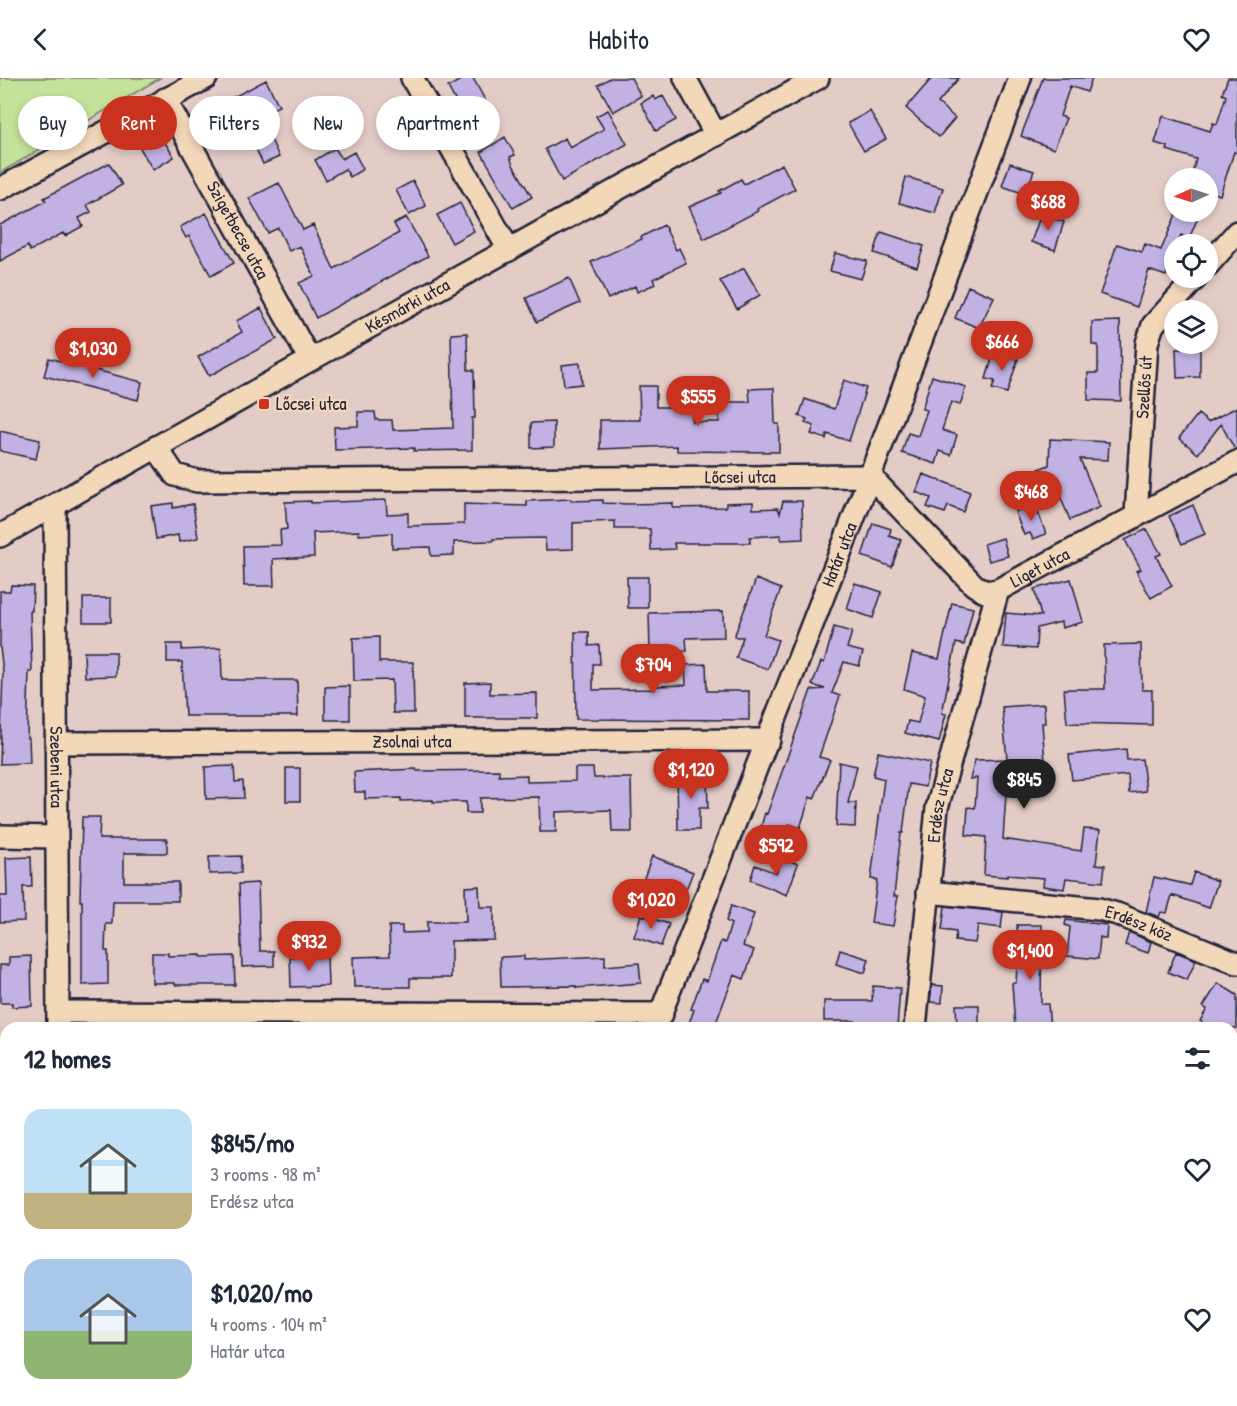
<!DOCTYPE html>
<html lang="en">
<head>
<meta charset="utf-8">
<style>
	:root { --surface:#fff; --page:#f2f2f3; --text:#1f2937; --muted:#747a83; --accent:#c8321e }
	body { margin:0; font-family:"Patrick Hand",sans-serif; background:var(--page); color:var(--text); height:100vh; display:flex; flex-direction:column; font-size:22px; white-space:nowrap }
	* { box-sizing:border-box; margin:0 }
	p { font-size:20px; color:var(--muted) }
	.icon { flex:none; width:33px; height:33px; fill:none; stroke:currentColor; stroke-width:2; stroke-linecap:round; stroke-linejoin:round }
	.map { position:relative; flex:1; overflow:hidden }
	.drawer { position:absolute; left:0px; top:944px; width:1238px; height:386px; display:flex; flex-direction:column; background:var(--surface); border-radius:18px 18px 0 0; box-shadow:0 3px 9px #0003 }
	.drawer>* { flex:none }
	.banner { position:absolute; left:18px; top:18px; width:600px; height:54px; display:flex; gap:12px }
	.needle { width:39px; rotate:267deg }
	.controls { position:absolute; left:1164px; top:90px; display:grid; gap:12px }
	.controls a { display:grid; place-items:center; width:54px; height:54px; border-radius:50%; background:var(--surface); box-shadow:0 3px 9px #0003; font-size:30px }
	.price { position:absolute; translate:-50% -51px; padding:0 14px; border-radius:21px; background:var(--accent); color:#fff; font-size:20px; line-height:39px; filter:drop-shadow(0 2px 3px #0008) }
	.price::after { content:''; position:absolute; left:50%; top:36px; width:18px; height:14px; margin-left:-9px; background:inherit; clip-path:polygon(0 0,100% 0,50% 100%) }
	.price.current { background:#222; color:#fff }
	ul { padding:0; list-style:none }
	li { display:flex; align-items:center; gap:18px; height:150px; padding:0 24px }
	li span { display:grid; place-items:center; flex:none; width:168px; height:120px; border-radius:18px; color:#555 }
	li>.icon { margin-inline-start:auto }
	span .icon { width:72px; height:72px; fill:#fffc; stroke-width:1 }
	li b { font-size:26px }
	h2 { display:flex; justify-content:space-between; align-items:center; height:72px; padding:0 24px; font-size:26px }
	.chip { padding:0 21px; border-radius:27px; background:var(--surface); box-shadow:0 3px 9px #0003; font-size:21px; line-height:54px }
	.chip.current { background:var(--accent); color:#fff }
	header { display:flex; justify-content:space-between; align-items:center; height:78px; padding:0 24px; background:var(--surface); font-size:27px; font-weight:600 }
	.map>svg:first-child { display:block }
	.green { fill:#c4e29a; stroke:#73826a; stroke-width:1.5 }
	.building { fill:#c1b2e3; stroke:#22223b; stroke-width:1.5 }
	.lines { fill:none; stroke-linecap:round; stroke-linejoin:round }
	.minor-casing { stroke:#22223b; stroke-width:26 }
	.minor { stroke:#f3d7b9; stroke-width:21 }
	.poi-dot { fill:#c8321e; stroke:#f3d7b9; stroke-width:2 }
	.labels { text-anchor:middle; stroke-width:4.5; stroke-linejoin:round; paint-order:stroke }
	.street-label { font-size:18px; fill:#22223b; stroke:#f3d7b9 }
	.poi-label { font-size:18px; fill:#22223b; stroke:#f3d7b9; text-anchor:start }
</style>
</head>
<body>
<header><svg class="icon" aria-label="back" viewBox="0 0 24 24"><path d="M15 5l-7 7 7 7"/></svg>Habito<svg class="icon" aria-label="heart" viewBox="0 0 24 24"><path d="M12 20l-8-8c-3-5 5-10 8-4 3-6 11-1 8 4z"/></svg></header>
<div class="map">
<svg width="1237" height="1328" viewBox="0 0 1237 1328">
	<rect width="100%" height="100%" fill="#e4ccc6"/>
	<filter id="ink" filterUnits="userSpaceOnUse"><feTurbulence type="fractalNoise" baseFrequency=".0167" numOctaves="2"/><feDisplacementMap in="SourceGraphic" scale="12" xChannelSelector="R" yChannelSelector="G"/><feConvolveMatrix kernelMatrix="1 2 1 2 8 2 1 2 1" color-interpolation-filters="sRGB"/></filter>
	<g filter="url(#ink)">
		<!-- green -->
		<path class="green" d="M0,0H160L0,95Z"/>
		<!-- building -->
		<path class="building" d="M464,0H473L492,35L469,48L448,9Z
			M610,0H631L641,18L613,34L598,7Z
			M932,0H959L938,25L955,40L939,59L906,30Z
			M1043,0H1092L1087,14L1070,8L1060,38L1066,40L1054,71L1021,58Z
			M1228,0H1237V75L1234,74L1220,117L1208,113V100L1192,96L1196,81L1167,72L1168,69L1155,65L1163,38L1210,53L1213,45L1217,46L1226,18L1222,16Z
			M266,2L279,28L260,37L279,79L263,86L255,69L249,71L237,45L214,56L203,35Z
			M653,18L655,22L663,18L676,42L656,53L641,25Z
			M407,28L421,58L400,69L385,38Z
			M608,32L627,66L562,103L545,71L565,60L570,70L604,51L596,38Z
			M870,33L886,61L864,73L848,45Z
			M161,58L174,79L153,92L140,70Z
			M505,59L515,77L510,79L513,87L532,119L513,130L481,74Z
			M335,70L342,81L354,74L363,91L350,99L345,91L326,102L315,82Z
			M109,85L122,107L87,127L91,134L79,140L83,148L65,158L63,155L30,173L28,168L0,183V147L46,123L44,120Z
			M1010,85L1034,93L1025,116L1002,108Z
			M782,86L795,111L757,131L758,133L704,161L689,129L721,115L719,113L741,101L744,106Z
			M906,99L943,110L935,135L899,125Z
			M413,103L426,128L409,137L396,112Z
			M279,105L303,152L313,147L334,191L399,155L394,146L406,139L428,178L316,240L299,205L314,198L300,168L289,173L278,150L268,155L249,120Z
			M460,125L474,153L452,165L437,137Z
			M1177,134H1200L1189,161L1181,157L1178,166H1174V175L1166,198L1149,192L1137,229L1100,216L1117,166L1142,174L1145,166L1161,172Z
			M206,135L234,185L211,198L189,158L186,160L180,149Z
			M1041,136L1064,144L1055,172L1031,164Z
			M664,147L676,172L679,170L686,185L653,201L655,206L637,214L635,208L608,221L591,184L642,161L641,159Z
			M881,154L924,168L917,189L874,175Z
			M835,175L867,183L861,201L830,193Z
			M744,190L760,217L737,231L720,203Z
			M569,200L580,225L537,244L526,220Z
			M968,208L994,219L979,250L955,240Z
			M261,230L277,261L209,298L198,279L242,254L236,243Z
			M1120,243L1121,323L1088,322V295H1098V267H1092V244Z
			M467,255L468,292H474L475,340H472V372L414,373V370L335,372L334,349L358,348V334H375L376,342H392L393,352L453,350L451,256Z
			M1176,271H1200V299L1177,300Z
			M994,274L1018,281L1007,315L992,311L995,303L986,301Z
			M49,280L142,304L138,322L44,298Z
			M580,285L582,306L564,308L562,287Z
			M932,298L966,309L960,327L951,324L942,352L957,357L951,377L940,373L936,386L902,375L908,355L918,358L927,332L922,331Z
			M844,302L866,310L849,363L827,356L826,361L811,356L814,348L805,345L807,341L799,338L805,321L834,331Z
			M639,308H656V329H692V344H719V324H750L749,311L774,310L775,346H779V374L677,373V368L600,371V342H640Z
			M1237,329V371L1235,372L1221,346L1198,376L1179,360L1198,336L1208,344Z
			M554,344V369L531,370V345Z
			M0,353L40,362L36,381L0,373Z
			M1050,361L1109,364L1108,382L1080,381L1100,429L1070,442L1057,411L1048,415L1039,391L1049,387Z
			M923,396L970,414L963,434L948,428L945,435L927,429L931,420L916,414Z
			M571,421V423L603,422V425L628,426L673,425V430L726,429V425L753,424V431L778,430L780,435L783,423H802L803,461L781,462V457L750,459V465H674L675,471L651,472L650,451H615V443L573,445V471L546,472L545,460L493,461V463L454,464V477L431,478L430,469L392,470V455L359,457V453L313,455L314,479L273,481L274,508H244L243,468L281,467L280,452L287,451L285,424L311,423V425L386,422L387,436L408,435V448L464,446V426L527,428V423Z
			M173,425V430L193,426L198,460L179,464L178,457L156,461L151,428Z
			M1035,426L1046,456L1033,461L1030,455L1024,457L1015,434Z
			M1193,427L1205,456L1182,466L1169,438Z
			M873,445L891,451L889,458L901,462L892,489L862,478Z
			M1147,451L1161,476L1156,478L1172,508L1151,520L1136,493L1141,491L1125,462Z
			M1003,460L1008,478L989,483L984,466Z
			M627,499H648V530H628Z
			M756,501L781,511L764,557L778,562L768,591L736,580L743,559H734Z
			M1071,501L1083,544L1062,550L1061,544L1037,550L1036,571L1003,569L1006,535L1041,538L1034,511Z
			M855,505L882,514L873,540L847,531Z
			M11,507L33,508L32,533H30L32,594H29L27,660H29L30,685L0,686L3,594L0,569V513H10Z
			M83,520H111V544H83Z
			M952,525L973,530L964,567L956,565L942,635L946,636L939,664L905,655L908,643L918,645L925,618L904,611L912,575L939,581Z
			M723,533L724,559L686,560L687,573L650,574L649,535Z
			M834,549L852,554L847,570L863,574L859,588L844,584L832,615L840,618L819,679L830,682L814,721L810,719L800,750L789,746L784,763L759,755L765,735L767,736L811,612L825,611L812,607L821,584L824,585Z
			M575,554H589V568L599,567L600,586H593V612L655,611V608L686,607L685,587L706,586L707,613H749V642L576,641Z
			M379,559V584H413L414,635H393L392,602L354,603L353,560Z
			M167,566H182V572L221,570L222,602H297L298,638H185L182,584H167Z
			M1141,566L1142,612H1152V647L1067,645L1064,611H1105L1104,567Z
			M84,574H116V598L85,599Z
			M490,604V616L537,615V640H465V605Z
			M350,608V642H325V609Z
			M1044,626L1045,645H1042L1046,696H1015L1016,702H1007L1003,761L1081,773L1084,751L1100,752L1096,786L1105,787L1103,804L1066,800L1064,811L1043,808L1044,800L1007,797V799L984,797L986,759L966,757L968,729L975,730L977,700L970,701L975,682L1007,681L1002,629Z
			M1126,671L1127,682L1142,681L1146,713L1129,715L1128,697L1072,702L1069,677Z
			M878,674L930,685L925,709L909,706L903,755H901L894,818H898L893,848L871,845L877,802L871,801L884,701L873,698Z
			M839,684L857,688L848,725H856L855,749L836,748Z
			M234,688L235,704L243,703L244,720L206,721L205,689Z
			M286,690H300V723H286Z
			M575,690H593L594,700H631L632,754H612L611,732L556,734V754H540L539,719L480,720V735H466V724H433V722L401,723V720L365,721V714H355L354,694L416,691L417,693L499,692V698L527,697V704L575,703Z
			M677,696H707L708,730H699V752H678Z
			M82,739H100L99,761H167V775H124V804H178V823H113L112,846H106L105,873H108V906L82,907V823H80Z
			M241,778V795L209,796V779Z
			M652,778L693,794L680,826L640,811Z
			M31,779L32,809H23L24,843L0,844V818H7L6,780Z
			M782,780L798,786L787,817L750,802L755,787L776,795Z
			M1194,794L1218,803L1209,830L1172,817L1167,835L1161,834L1159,839L1146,834L1154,799L1190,807Z
			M258,805L260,873H274V888L242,889L239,806Z
			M479,808L480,829H494V862L451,863V900H410V909H354L353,879L390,878L389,848H402V855L427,854V844H466L465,809Z
			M731,828L754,836L743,868L754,872L744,901L734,897L714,950H687L694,932L691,931L702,901L707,903L721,863L725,865L731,846L726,843Z
			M945,828L1003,834L1001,850L978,847L975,865L955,863L956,854L942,852Z
			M641,837L669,846L661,868L634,859Z
			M1066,842L1107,847L1106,861L1100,859L1098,881L1067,878L1070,849L1065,847Z
			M1017,847H1042L1041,926H1048L1050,950H1015L1012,905H1016L1017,888H1019Z
			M1129,854L1151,864L1148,875L1125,867Z
			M840,872L869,881L865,895L836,886Z
			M1176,874L1196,882L1187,902L1168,894Z
			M152,875H168V878L201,877V879L234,878L235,907H175V905H152Z
			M31,878L32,928L12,929V925H0V887H9V879Z
			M327,878L328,908L291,909L290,879Z
			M524,878V882L605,878V888L639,885L641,905L576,910V908L501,909L500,879Z
			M1218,905L1237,917V950H1211L1200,943L1207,931L1203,929Z
			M932,907L943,908L942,925L930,924Z
			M873,908L900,910L897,950H855V943H824V923H872Z
			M956,927H979V950H957Z"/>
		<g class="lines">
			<!-- minor casing -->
			<g class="minor-casing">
				<g id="minor">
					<path d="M412,0L509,172"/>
					<path d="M685,0L716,57"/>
					<path id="s1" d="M165,21L310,282"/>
					<path d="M0,111L206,0"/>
					<path d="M1208,187L1237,154"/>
					<path id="s2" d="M156,369L175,397L197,403L870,398L974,507L985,514L998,512L1237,384"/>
					<path id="s3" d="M55,428L58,950"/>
					<path id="s4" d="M1136,437L1147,265L1153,247L1196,200"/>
					<path id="s5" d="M0,458L310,282L818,0"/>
					<path id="s6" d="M56,665L769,662"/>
					<path d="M0,758L56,759"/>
					<path id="s7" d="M928,814L1099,831L1117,836L1237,885"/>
					<path d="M58,934L662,936"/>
					<path id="s8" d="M655,950L870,398L1020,0"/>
					<path id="s9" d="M915,950L937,730L998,512"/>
					<path d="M1232,1030L1237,1022"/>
					<path d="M0,1205H6"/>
					<path d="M1037,1323L1049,1328"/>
					<path d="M57,1328V1323"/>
					<path d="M487,1328L490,1323"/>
					<path d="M719,1328L723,1323"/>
					<path d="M935,1328L937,1323"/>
				</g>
			</g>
			<!-- minor -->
			<use href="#minor" class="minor"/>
		</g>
	</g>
	<!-- markers -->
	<rect class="poi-dot" x="258" y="320" width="12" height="12" rx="3"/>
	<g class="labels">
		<!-- street labels -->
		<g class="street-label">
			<text dy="6" stroke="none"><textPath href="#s1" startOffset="150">Szigetbecse utca</textPath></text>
			<text dy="6" stroke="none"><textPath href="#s5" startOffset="468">Késmárki utca</textPath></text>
			<text dy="6" stroke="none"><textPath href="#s4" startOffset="128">Szellős út</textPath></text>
			<text dy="6" stroke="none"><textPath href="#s2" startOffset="600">Lőcsei utca</textPath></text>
			<text dy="6" stroke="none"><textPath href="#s8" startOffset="508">Határ utca</textPath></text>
			<text dy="6" stroke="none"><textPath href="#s2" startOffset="954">Liget utca</textPath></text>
			<text dy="6" stroke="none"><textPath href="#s6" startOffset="356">Zsolnai utca</textPath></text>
			<text dy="6" stroke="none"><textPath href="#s3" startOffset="261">Szebeni utca</textPath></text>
			<text dy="6" stroke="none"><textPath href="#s9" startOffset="224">Erdész utca</textPath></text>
			<text dy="6" stroke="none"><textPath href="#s7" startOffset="214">Erdész köz</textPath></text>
		</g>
		<!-- poi labels -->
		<g class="poi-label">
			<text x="276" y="332">Lőcsei utca</text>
		</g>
	</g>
</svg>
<div class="controls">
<a><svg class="needle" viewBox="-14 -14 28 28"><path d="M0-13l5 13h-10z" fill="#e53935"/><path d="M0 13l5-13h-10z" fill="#747a83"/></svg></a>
<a><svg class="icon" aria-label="locate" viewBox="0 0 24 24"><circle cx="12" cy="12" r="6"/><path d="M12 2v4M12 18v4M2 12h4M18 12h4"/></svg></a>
<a><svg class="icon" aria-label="layers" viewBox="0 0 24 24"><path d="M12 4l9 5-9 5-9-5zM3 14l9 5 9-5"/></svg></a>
</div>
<b class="price" style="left:1048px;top:154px">$688</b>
<b class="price" style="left:1002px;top:294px">$666</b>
<b class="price" style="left:93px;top:301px">$1,030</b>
<b class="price" style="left:698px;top:349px">$555</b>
<b class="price" style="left:1031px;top:444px">$468</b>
<b class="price" style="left:653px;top:617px">$704</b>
<b class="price" style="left:691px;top:722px">$1,120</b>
<b class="price current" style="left:1024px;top:732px">$845</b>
<b class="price" style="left:776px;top:798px">$592</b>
<b class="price" style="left:651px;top:852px">$1,020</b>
<b class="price" style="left:309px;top:894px">$932</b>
<b class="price" style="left:1030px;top:903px">$1,400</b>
<div class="banner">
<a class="chip">Buy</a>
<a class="chip current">Rent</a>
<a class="chip">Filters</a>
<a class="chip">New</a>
<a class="chip">Apartment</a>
</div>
<section class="drawer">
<h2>12 homes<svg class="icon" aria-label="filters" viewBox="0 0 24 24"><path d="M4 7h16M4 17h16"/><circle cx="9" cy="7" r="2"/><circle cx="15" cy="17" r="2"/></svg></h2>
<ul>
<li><span style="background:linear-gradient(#bfe0f5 70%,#c2b280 0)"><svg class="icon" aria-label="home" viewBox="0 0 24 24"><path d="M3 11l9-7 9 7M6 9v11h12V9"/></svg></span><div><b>$845/mo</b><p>3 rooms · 98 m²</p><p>Erdész utca</p></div><svg class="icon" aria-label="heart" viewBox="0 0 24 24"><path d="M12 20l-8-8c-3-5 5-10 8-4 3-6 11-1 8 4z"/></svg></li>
<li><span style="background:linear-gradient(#a9c7e8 60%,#8fb573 0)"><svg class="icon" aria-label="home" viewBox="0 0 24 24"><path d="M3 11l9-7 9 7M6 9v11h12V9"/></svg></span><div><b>$1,020/mo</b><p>4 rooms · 104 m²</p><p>Határ utca</p></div><svg class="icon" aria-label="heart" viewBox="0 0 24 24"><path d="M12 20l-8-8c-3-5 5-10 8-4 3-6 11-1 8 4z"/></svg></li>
</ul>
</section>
</div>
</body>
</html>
